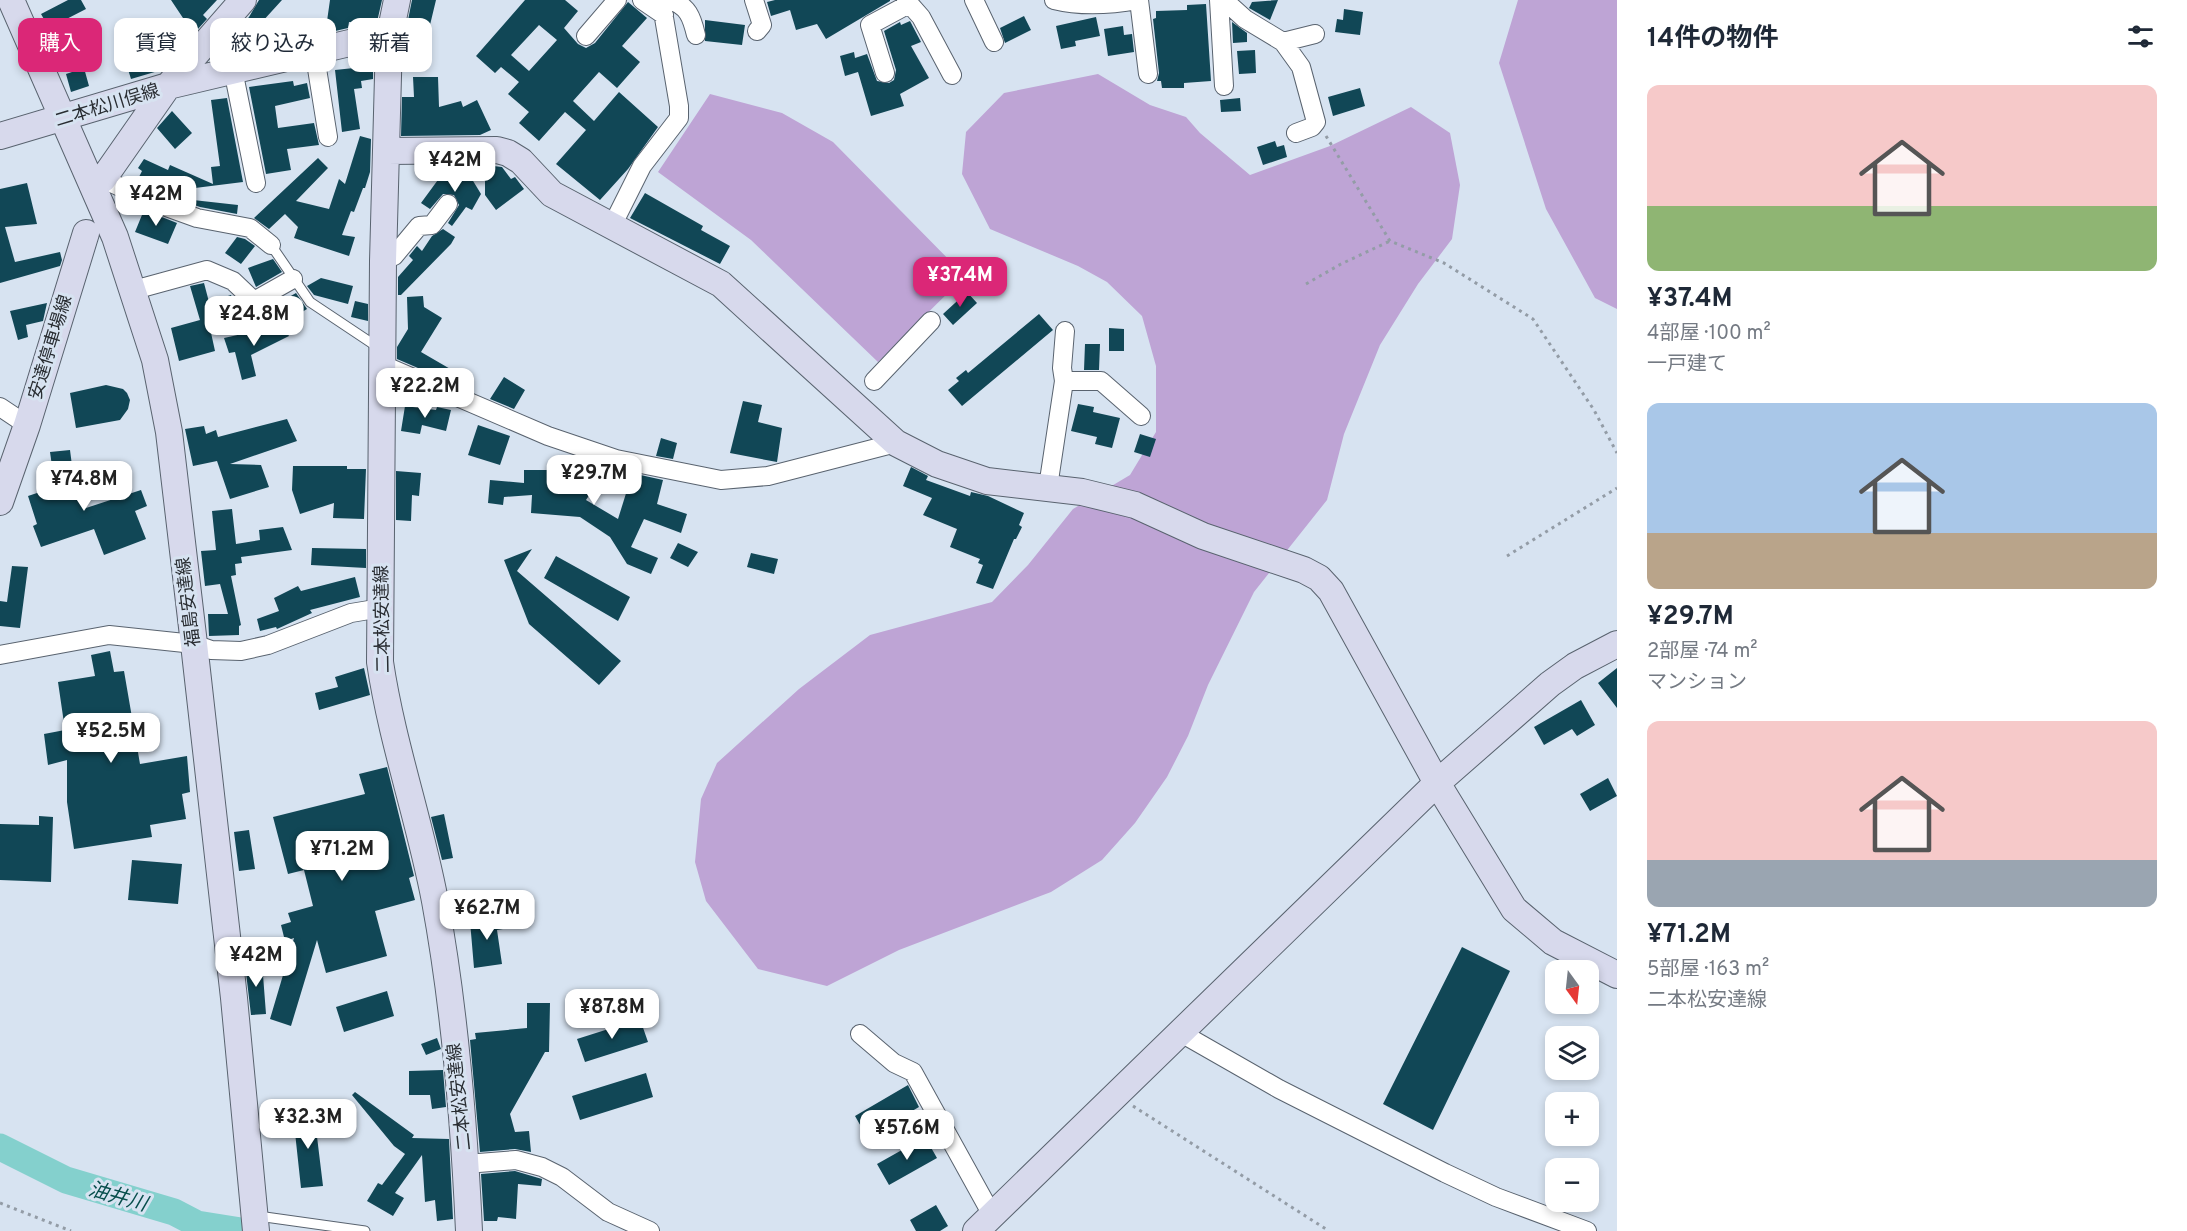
<!DOCTYPE html>
<html lang="ja">
<head>
<meta charset="utf-8">
<style>
	:root { --surface:#fff; --page:#f2f2f3; --text:#1f2937; --muted:#747a83; --accent:#db2777 }
	body { margin:0; font-family:Overpass,"Noto Sans JP",sans-serif; background:var(--page); color:var(--text); height:100vh; display:flex; flex-direction:column; font-size:22px; white-space:nowrap }
	* { box-sizing:border-box; margin:0 }
	p { font-size:20px; color:var(--muted) }
	.icon { flex:none; width:33px; height:33px; fill:none; stroke:currentColor; stroke-width:2; stroke-linecap:round; stroke-linejoin:round }
	.map { position:relative; flex:1; overflow:hidden }
	.details { display:flex; flex-direction:column; background:var(--surface); width:570px }
	.details>* { flex:none }
	.guide { position:absolute; left:18px; top:18px; width:570px; height:54px; display:flex; gap:12px }
	.needle { width:39px; rotate:165deg }
	.controls { position:absolute; left:1545px; top:960px; display:grid; gap:12px }
	.controls a { display:grid; place-items:center; width:54px; height:54px; border-radius:12px; background:var(--surface); box-shadow:0 3px 9px #0003; font-size:30px }
	.price { position:absolute; translate:-50% -51px; padding:0 14px; border-radius:12px; background:#fff; color:#222; font-size:20px; line-height:39px; filter:drop-shadow(0 2px 3px #0008) }
	.price::after { content:''; position:absolute; left:50%; top:36px; width:18px; height:14px; margin-left:-9px; background:inherit; clip-path:polygon(0 0,100% 0,50% 100%) }
	.price.on { background:var(--accent); color:#fff }
	ul { padding:0; list-style:none }
	li { display:grid; align-content:center; gap:12px; height:318px; padding:0 30px }
	li span { display:grid; place-items:center; height:186px; border-radius:12px; color:#555 }
	li>.icon { margin-inline-start:auto }
	span .icon { width:108px; height:108px; fill:#fffc; stroke-width:1 }
	li b { font-size:26px }
	h2 { display:flex; justify-content:space-between; align-items:center; height:72px; padding:0 30px; font-size:26px }
	.chip { padding:0 21px; border-radius:12px; background:var(--surface); box-shadow:0 3px 9px #0003; font-size:21px; line-height:54px }
	.chip.on { background:var(--accent); color:#fff }
	main { display:flex; flex:1; min-height:0 }
	.map>svg:first-child { display:block }
	.green { fill:#bea4d5 }
	.lines { fill:none; stroke-linecap:round; stroke-linejoin:round }
	.river { stroke:#84d0cd; stroke-width:27 }
	.building { fill:#114756; fill-rule:evenodd }
	.lane-casing { stroke:#59636f; stroke-width:11 }
	.street-casing { stroke:#59636f; stroke-width:20 }
	.secondary-casing { stroke:#59636f; stroke-width:28 }
	.path { stroke:#939ca6; stroke-width:3; stroke-dasharray:3 4.5; stroke-linecap:butt }
	.lane { stroke:#fff; stroke-width:9 }
	.street { stroke:#fff; stroke-width:18 }
	.secondary { stroke:#d7d9ec; stroke-width:26 }
	.labels { text-anchor:middle; stroke-width:6; stroke-linejoin:round; paint-order:stroke }
	.street-label { font-size:18px; fill:#292d32; stroke:#d7e3f1 }
	.water-label { font-size:20px; font-style:italic; fill:#074e4c; stroke:#d7e3f1 }
</style>
</head>
<body>
<main>
<div class="map">
<svg width="1617" height="1231" viewBox="0 0 1617 1231">
	<rect width="100%" height="100%" fill="#d7e3f1"/>
	<!-- green -->
	<path class="green" d="M1518,0H1617V309L1595,298L1546,209L1499,63Z
		M1098,74L1150,105L1186,117L1200,133L1250,175L1330,146L1411,107L1450,133L1460,185L1452,239L1418,284L1380,345L1344,434L1327,500L1254,592L1208,685L1188,736L1167,777L1135,823L1102,860L1051,892L899,950L827,986L758,969L706,901L695,862L701,799L717,763L799,689L870,635L992,602L1028,565L1073,509L1130,475L1156,432V366L1142,316L1107,282L1078,266L990,229L962,174L966,132L1004,93Z
		M710,94L782,113L833,142L965,276L878,362L751,240L658,172Z"/>
	<g class="lines">
		<!-- river -->
		<path class="river" d="M0,1147L66,1180L174,1212L197,1224L241,1231"/>
	</g>
	<!-- building -->
	<path class="building" d="M68,0H81L86,9L49,28L41,14Z
		M171,0H217L203,15L207,19L197,30L187,20L185,21Z
		M259,0H282L232,55L218,59L214,56L249,17Z
		M330,0H382L377,22H349L348,28L254,50L250,39L327,21Z
		M412,0H436L430,25H407Z
		M525,0H565L578,11L564,28L578,44L586,48L595,43L628,2L647,18L622,46L640,62L617,88L599,72L573,101L594,121L619,92L658,127L628,169L600,200L556,164L586,130L565,112L539,141L519,123L529,112L508,94L519,82L501,67L495,73L476,56ZM539,25L557,40L529,71L511,55Z
		M775,0H890V1L826,39L817,24L796,30L790,10L771,16L767,2Z
		M1278,0L1270,20L1249,8L1252,2Z
		M1206,4L1211,81L1184,83V88H1162L1161,81H1157L1159,73L1153,19L1156,18V11L1187,10V5Z
		M1344,9L1363,12L1360,35L1335,32L1337,19L1343,20Z
		M1024,16L1031,30L1005,43L1000,28Z
		M1096,17L1100,36L1075,41L1076,46L1061,49L1056,26Z
		M705,20L745,25L742,45L705,41Z
		M910,21L921,42L911,46L929,78L900,94L904,106L871,116L858,72L845,76L840,56L854,52L855,58L867,54L877,81L889,83L894,80L896,70L884,31L900,22L901,25Z
		M1232,22L1247,33V42L1233,43Z
		M1123,26L1124,35L1132,34L1134,52L1108,56L1104,29Z
		M149,42L158,71L131,79L122,50Z
		M404,45L424,47L423,70L403,68Z
		M1255,50L1256,73L1239,74L1237,51Z
		M373,66V79L361,81L362,88L354,89L360,129L342,132L335,70Z
		M84,68L89,86L71,92L66,74Z
		M413,77H438L439,107L461,101L463,107L477,100L491,130L480,135L401,136L402,97H414Z
		M293,81L294,86L307,83L310,98L275,106L278,128L314,123L319,145L287,149L291,170L266,174L249,87Z
		M1360,88L1365,106L1333,116L1328,97Z
		M227,98L243,182L179,190L157,181L153,190L144,186L145,182L138,179L142,171L138,168L144,159L168,170L170,165L213,184L211,167L220,166L211,100Z
		M1240,98L1241,111L1221,112L1220,100Z
		M172,111L192,133L175,149L157,128Z
		M360,136L371,139L370,172L365,188H363L354,212L351,211L342,235L355,237L349,256L294,238L298,227L285,214L269,229L254,218L318,158L328,168L296,201L329,209L339,179L345,184Z
		M1275,141L1277,147L1284,145L1287,157L1263,165L1257,147Z
		M485,165L502,167L511,179L515,177L524,189L496,210L485,195Z
		M467,171L481,194L472,210L466,207L452,226L448,223L459,205L454,195L443,194L430,209L421,203L443,173L453,181Z
		M27,183L37,224L5,227L15,262L60,252L62,260L60,266L0,283V189Z
		M645,193L703,226L701,230L730,246L720,264L630,218Z
		M175,198L238,205L237,214L200,207Z
		M144,210L177,223L168,244L135,232Z
		M443,229L455,237L451,244L401,295H398V277L413,260L409,256L417,246L422,251L432,236Z
		M237,237L245,239L255,246L241,264L225,253Z
		M273,259L282,272L256,287L248,268Z
		M321,278L353,286L348,304L314,295L307,286Z
		M204,283L209,302L231,295L237,310L208,319L215,351L179,361L171,328L200,320L190,286Z
		M967,292L977,303L953,325L943,314Z
		M296,293L307,309L287,321L277,304Z
		M423,296L424,307L442,318L421,352L452,370L446,380L397,359V347L408,329L407,297Z
		M355,301L368,304V321L351,317Z
		M47,303L43,321L26,325L28,337L18,340L10,311Z
		M1039,314L1053,330L962,406L948,390L959,381L956,378L966,370L968,373Z
		M280,321L289,336L251,355L256,376L242,380L235,352L229,353L224,338L251,332L252,336Z
		M1109,328L1124,329V351H1109Z
		M1085,344H1100L1099,370H1084Z
		M504,377L525,390L514,409L490,399Z
		M106,385L123,389L127,393L130,400L128,409L120,420L76,428L70,393Z
		M743,401L762,405L758,422L782,428L777,462L730,453Z
		M1078,404L1094,407L1093,412L1120,418L1112,448L1095,444L1097,437L1071,431Z
		M405,406L436,410L437,407L451,410L446,431L422,425L420,434L401,431Z
		M287,419L297,441L230,464L261,465L269,487L230,499L217,461L193,466L185,429L204,426L206,434L216,430L218,437Z
		M478,425L510,436L500,465L468,455Z
		M1140,434L1156,439L1150,457L1134,452Z
		M661,438L677,443L673,459L656,456Z
		M70,450L74,481L76,480L86,508L141,490L147,506L135,511L146,539L104,555L94,529L41,547L33,526L37,524L28,496L55,487L50,452Z
		M575,459L577,466L599,480L586,500L618,519L628,487L635,489L636,474L663,480L657,504L687,514L681,533L644,519L631,547L658,558L651,574L627,564L610,537L580,517L531,513L532,495L504,497L503,505L488,503L490,480L524,483V470H560L561,460Z
		M293,466H347V469H366L364,519L333,518L334,503L300,514L292,490Z
		M911,467L928,476L926,480L970,496L971,492L988,496L1024,513L1019,525L1022,527L1016,539H1014L993,589L976,583L983,565L978,563L980,559L950,547L957,529L923,515L932,498L903,486Z
		M396,471L421,473L419,496L412,495L411,521L396,520Z
		M232,509L236,544L260,540L259,530L283,527L292,550L241,557L242,563L235,564L236,575L231,576L241,625L239,626V635L209,636L208,614H228L220,584L205,586L201,551L216,550L212,511Z
		M678,543L698,552L688,567L670,558Z
		M312,548L366,549V568L311,565Z
		M532,549L517,571L621,661L599,685L529,624L504,560Z
		M751,553L778,559L774,574L747,567Z
		M556,556L630,597L618,621L544,578Z
		M12,566L28,567L20,628L0,626V601L7,602Z
		M355,577L360,597L310,610L312,613L277,629L276,627L260,631L257,619L279,611L274,598L298,586L301,591Z
		M110,651L114,672L124,671L140,764L187,756L190,792L182,794L186,819L150,825L152,837L74,849L67,802V760L48,765L44,734L65,730L58,682L95,676L91,655Z
		M364,668L370,695L319,710L315,693L338,687L335,677Z
		M1617,668V708L1598,683Z
		M1581,700L1595,725L1577,736L1572,729L1544,745L1534,727Z
		M387,767L414,876L409,878L415,900L375,911L387,956L326,973L317,940L291,1026L270,1019L294,938L285,941L281,925L291,922L288,913L313,906L304,870L288,874L273,817L365,794L359,774Z
		M1608,778L1617,796L1590,811L1580,794Z
		M444,814L453,858L442,860L431,817Z
		M39,816L53,817L51,882L0,880V824L39,825Z
		M249,830L255,869L239,871L234,832Z
		M132,860L182,864L178,904L128,900Z
		M507,916L509,928L497,930L502,964L474,968L470,921Z
		M1462,947L1510,971L1433,1130L1383,1104Z
		M262,962L266,1014L251,1015L245,964Z
		M387,991L394,1016L344,1032L336,1007Z
		M527,1003H550L549,1052H545L510,1114L515,1132L529,1131L531,1152L515,1149L480,1152L470,1040L476,1039L475,1033L527,1028Z
		M640,1019L648,1042L585,1062L577,1039Z
		M437,1038L441,1049L426,1055L421,1044Z
		M443,1070L446,1107L432,1109L430,1095H409V1071Z
		M646,1073L653,1097L580,1120L572,1096Z
		M908,1085L919,1107L867,1137L855,1116Z
		M355,1092L414,1135L412,1138L449,1139L453,1219L437,1221L435,1200L425,1202L422,1155L395,1193L404,1198L393,1216L367,1201L378,1183L382,1185L405,1154L394,1146L352,1095Z
		M314,1112L323,1186L301,1188L293,1114Z
		M925,1137L937,1158L889,1185L877,1164Z
		M515,1171L542,1179L541,1186L518,1184L516,1219L498,1217L497,1221H484L481,1174Z
		M936,1205L948,1226L940,1231H916L910,1220Z"/>
	<g class="lines">
		<!-- lane casing -->
		<g class="lane-casing">
			<path id="lane" d="M271,245L310,302L379,348
				M258,1216L365,1231"/>
		</g>
		<!-- street casing -->
		<g class="street-casing">
			<path id="street" d="M642,0L664,15
				M669,0C688,5 692,18 696,35
				M754,0L762,25L757,31
				M906,0L921,17L952,75
				M974,0L994,42
				M1054,0C1082,7 1110,5 1138,0
				M1139,0L1148,74
				M1219,0L1224,86
				M1224,0L1245,19L1283,42L1301,67L1316,122L1312,127L1296,133
				M586,36L617,0
				M1283,42L1315,34
				M314,50L328,137
				M233,70L256,183
				M885,73L870,25L909,4
				M103,179L150,201L197,218L250,228L271,245
				M612,226L642,166L679,118V106L661,0
				M383,261L394,256L419,226L432,225L448,204
				M134,290L207,270L233,281L254,301L293,279
				M383,365L548,436L616,459L721,480L768,476L896,443
				M874,381L931,321
				M1064,381H1101L1141,416
				M0,407L27,425
				M1048,487L1064,381L1062,368L1065,331
				M0,655L109,635L194,644L211,650L241,651L268,645L351,613L381,608
				M1181,1033L1279,1089L1445,1173L1496,1197L1587,1231
				M860,1034L894,1063L913,1072L992,1215
				M466,1164L516,1160L542,1167L562,1177L608,1212L650,1231"/>
		</g>
		<!-- secondary casing -->
		<g class="secondary-casing">
			<path id="secondary" d="M11,0L115,237L155,360L169,432L194,644L234,998L256,1231
				M397,0L389,39L383,261L380,662C392,743 420,821 435,901C455,1009 464,1121 469,1231
				M0,136L168,86L375,37L389,39
				M387,151L497,150L508,153L521,161L552,194L721,284L896,443L937,464L987,481L1082,492L1135,505L1203,536L1304,570L1319,578L1331,591L1437,783L1514,909L1553,942L1617,975
				M103,179L168,86L243,0
				M0,502L27,425L86,233
				M976,1231L1437,783L1550,684L1575,666L1617,644"/>
		</g>
		<!-- path -->
		<path class="path" d="M1326,136L1390,241L1444,263L1533,319L1594,410L1617,453
			M1306,284L1341,264L1390,241
			M1507,556L1617,488
			M1133,1106L1329,1231
			M0,1203L71,1231"/>
		<!-- lane -->
		<use href="#lane" class="lane"/>
		<!-- street -->
		<use href="#street" class="street"/>
		<!-- secondary -->
		<use href="#secondary" class="secondary"/>
	</g>
	<g class="labels">
		<!-- street labels -->
		<g class="street-label">
			<text transform="translate(107 105) rotate(-17)" y="6">二本松川俣線</text>
			<text transform="translate(50 347) rotate(-73)" y="6">安達停車場線</text>
			<text transform="translate(188 602) rotate(-97)" y="6">福島安達線</text>
			<text transform="translate(382 619) rotate(-91)" y="6">二本松安達線</text>
			<text transform="translate(459 1097) rotate(-96)" y="6">二本松安達線</text>
		</g>
		<!-- water labels -->
		<g class="water-label">
			<text transform="translate(118 1196) rotate(16)" y="7">油井川</text>
		</g>
	</g>
</svg>
<div class="controls">
<a><svg class="needle" viewBox="-14 -14 28 28"><path d="M0-13l5 13h-10z" fill="#e53935"/><path d="M0 13l5-13h-10z" fill="#747a83"/></svg></a>
<a><svg class="icon" aria-label="layers" viewBox="0 0 24 24"><path d="M12 4l9 5-9 5-9-5zM3 14l9 5 9-5"/></svg></a>
<a>+</a>
<a>−</a>
</div>
<b class="price" style="left:455px;top:193px">¥42M</b>
<b class="price" style="left:156px;top:227px">¥42M</b>
<b class="price on" style="left:960px;top:308px">¥37.4M</b>
<b class="price" style="left:254px;top:347px">¥24.8M</b>
<b class="price" style="left:425px;top:419px">¥22.2M</b>
<b class="price" style="left:594px;top:506px">¥29.7M</b>
<b class="price" style="left:84px;top:512px">¥74.8M</b>
<b class="price" style="left:111px;top:764px">¥52.5M</b>
<b class="price" style="left:342px;top:882px">¥71.2M</b>
<b class="price" style="left:487px;top:941px">¥62.7M</b>
<b class="price" style="left:256px;top:988px">¥42M</b>
<b class="price" style="left:612px;top:1040px">¥87.8M</b>
<b class="price" style="left:308px;top:1150px">¥32.3M</b>
<b class="price" style="left:907px;top:1161px">¥57.6M</b>
<div class="guide">
<a class="chip on">購入</a>
<a class="chip">賃貸</a>
<a class="chip">絞り込み</a>
<a class="chip">新着</a>
</div>
</div>
<section class="details">
<h2>14件の物件<svg class="icon" aria-label="filters" viewBox="0 0 24 24"><path d="M4 7h16M4 17h16"/><circle cx="9" cy="7" r="2"/><circle cx="15" cy="17" r="2"/></svg></h2>
<ul>
<li><span style="background:linear-gradient(#f6c9c9 65%,#8fb573 0)"><svg class="icon" aria-label="home" viewBox="0 0 24 24"><path d="M3 11l9-7 9 7M6 9v11h12V9"/></svg></span><div><b>¥37.4M</b><p>4部屋 · 100 m²</p><p>一戸建て</p></div></li>
<li><span style="background:linear-gradient(#a9c7e8 70%,#b9a48a 0)"><svg class="icon" aria-label="home" viewBox="0 0 24 24"><path d="M3 11l9-7 9 7M6 9v11h12V9"/></svg></span><div><b>¥29.7M</b><p>2部屋 · 74 m²</p><p>マンション</p></div></li>
<li><span style="background:linear-gradient(#f6c9c9 75%,#9aa5b1 0)"><svg class="icon" aria-label="home" viewBox="0 0 24 24"><path d="M3 11l9-7 9 7M6 9v11h12V9"/></svg></span><div><b>¥71.2M</b><p>5部屋 · 163 m²</p><p>二本松安達線</p></div></li>
</ul>
</section>
</main>
</body>
</html>
